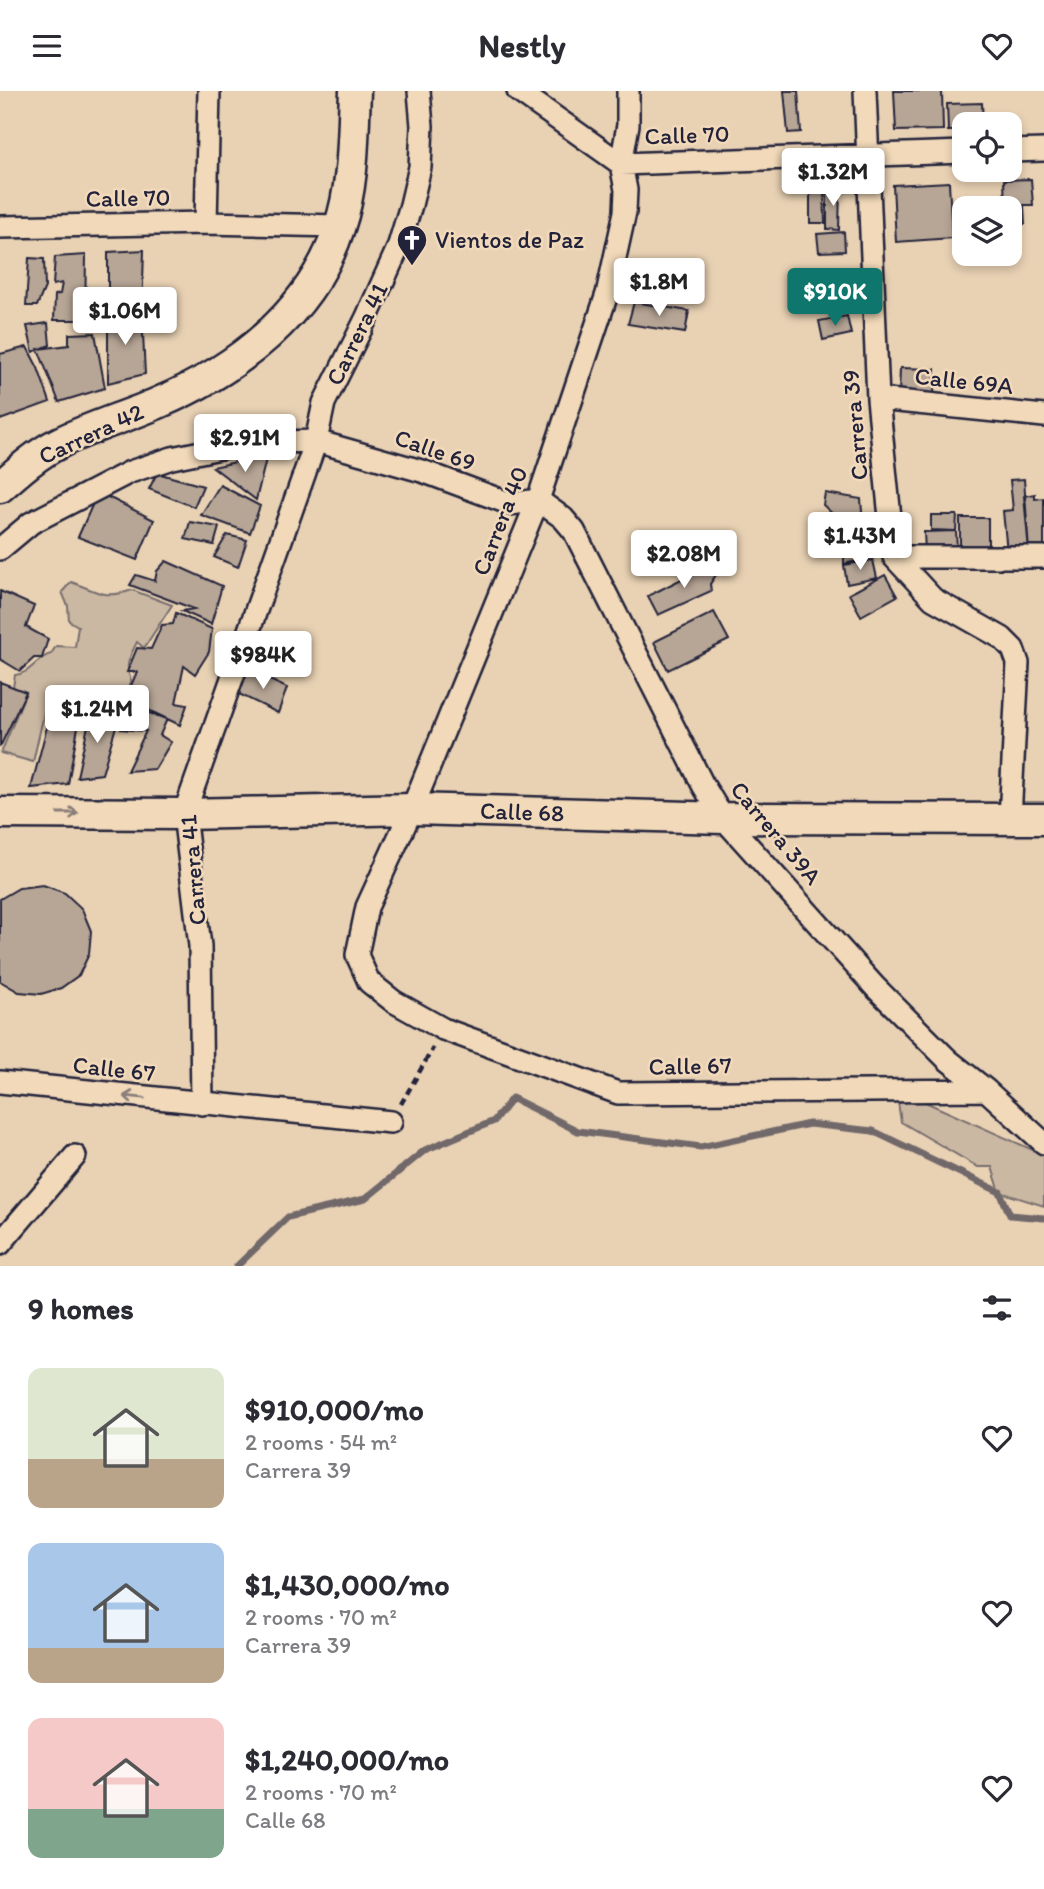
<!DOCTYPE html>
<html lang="en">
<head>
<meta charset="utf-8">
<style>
	:root { --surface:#fff; --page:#f7f7f7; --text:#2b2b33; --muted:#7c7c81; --accent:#0f766e }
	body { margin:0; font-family:Itim,sans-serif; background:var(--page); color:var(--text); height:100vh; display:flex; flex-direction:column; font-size:26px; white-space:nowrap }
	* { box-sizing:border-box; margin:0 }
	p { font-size:23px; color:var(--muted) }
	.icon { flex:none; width:38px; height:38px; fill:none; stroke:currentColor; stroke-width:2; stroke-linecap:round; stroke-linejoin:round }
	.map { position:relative; height:1175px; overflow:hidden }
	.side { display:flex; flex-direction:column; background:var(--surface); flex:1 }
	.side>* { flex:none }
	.controls { position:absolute; left:952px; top:21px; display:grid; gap:14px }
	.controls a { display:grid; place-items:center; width:70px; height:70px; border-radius:14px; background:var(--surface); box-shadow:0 4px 10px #0003; font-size:35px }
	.price { position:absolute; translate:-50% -60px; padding:0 16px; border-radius:7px; background:#fff; color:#222; font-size:23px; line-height:46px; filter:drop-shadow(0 2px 4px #0008) }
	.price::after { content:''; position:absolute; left:50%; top:42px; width:21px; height:16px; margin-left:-10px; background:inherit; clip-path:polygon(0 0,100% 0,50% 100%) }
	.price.current { background:var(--accent); color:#fff }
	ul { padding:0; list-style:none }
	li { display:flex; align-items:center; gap:21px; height:175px; padding:0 28px }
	li span { display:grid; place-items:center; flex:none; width:196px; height:140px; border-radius:14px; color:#555 }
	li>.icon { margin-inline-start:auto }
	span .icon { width:84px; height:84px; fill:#fffc; stroke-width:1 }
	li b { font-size:30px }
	h2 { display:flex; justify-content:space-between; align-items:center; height:84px; padding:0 28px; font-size:30px }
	header { display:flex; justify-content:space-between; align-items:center; height:91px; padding:0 28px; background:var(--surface); font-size:32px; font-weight:800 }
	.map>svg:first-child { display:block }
	.green { fill:#cbb8a2; stroke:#766d6e; stroke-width:2 }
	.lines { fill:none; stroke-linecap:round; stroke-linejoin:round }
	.stream { stroke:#71676b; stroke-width:7 }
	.building { fill:#b7a696; stroke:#22223b; stroke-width:2 }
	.street-casing { stroke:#22223b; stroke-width:26 }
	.secondary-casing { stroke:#22223b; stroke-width:35 }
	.path { stroke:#22223b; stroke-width:4.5; stroke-dasharray:7 5; stroke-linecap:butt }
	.street { stroke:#f1d9b9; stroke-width:21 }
	.secondary { stroke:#f1d9b9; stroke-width:30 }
	.oneway { stroke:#8a7e7a }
	.labels { text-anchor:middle; stroke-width:5; stroke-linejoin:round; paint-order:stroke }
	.street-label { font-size:24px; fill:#22223b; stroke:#f1d9b9 }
	.poi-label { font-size:24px; fill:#22223b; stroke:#f1d9b9; text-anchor:start }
</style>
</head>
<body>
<header><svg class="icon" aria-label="menu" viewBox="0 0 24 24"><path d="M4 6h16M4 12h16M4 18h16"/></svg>Nestly<svg class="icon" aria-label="heart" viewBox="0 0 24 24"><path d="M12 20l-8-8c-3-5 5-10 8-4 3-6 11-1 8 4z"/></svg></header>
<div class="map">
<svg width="1044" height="1175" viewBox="0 0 1044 1175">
	<rect width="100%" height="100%" fill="#e9d2b4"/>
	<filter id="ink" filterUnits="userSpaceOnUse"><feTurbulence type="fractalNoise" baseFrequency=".0143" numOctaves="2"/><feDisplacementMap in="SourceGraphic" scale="14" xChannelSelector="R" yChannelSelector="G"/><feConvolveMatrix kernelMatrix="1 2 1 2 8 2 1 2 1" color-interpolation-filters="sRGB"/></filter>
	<g filter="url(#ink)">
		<!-- green -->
		<path class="green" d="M71,491C97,500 104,509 132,499L172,514L144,557L137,551C130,565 124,574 131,589L119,625L100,621L97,615L86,629C83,624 83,616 80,612C72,603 54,609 46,614L33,671L1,662L26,601L13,596L15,584C31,583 37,566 51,563L56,555L75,556L78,535L69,530L68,515L62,501Z
			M896,998L1044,1064V1115L1000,1101L992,1076H978L901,1031Z"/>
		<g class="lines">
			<!-- stream -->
			<path class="stream" d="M237,1175L288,1126L365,1108L425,1059L494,1030L512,1007L578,1040L701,1056L809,1033L873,1040L1000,1101L1010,1124L1044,1127"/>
		</g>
		<!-- building -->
		<path class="building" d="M784,0H798L801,41L788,42Z
			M894,0H942L943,39L896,40Z
			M982,12L983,33H964V40H948L947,13Z
			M1031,88L1033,114H1024L1025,133H1010V117H1005L1004,89Z
			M949,91L952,147L896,151L893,94Z
			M827,96H840L839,139L827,138Z
			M810,97H824L825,132H810Z
			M844,141L845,160L819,161L817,143Z
			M144,159L142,223H108V161Z
			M86,164L85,229H54L55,204L60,203L62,192L53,194L55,166Z
			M29,167L44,168L45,196L37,215H26Z
			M634,211L689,220L685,242L628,233Z
			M108,223H142L145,283L108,292Z
			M847,225L851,243L823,249L819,230Z
			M48,232L50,254L33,261L27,235Z
			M95,242L105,297L59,311L38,258L69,254V243Z
			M27,256L38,277L50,311L0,329V263Z
			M900,277L935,278L934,305L899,304Z
			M267,364L256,409L213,376Z
			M157,382L203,395L194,416L149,398Z
			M1024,388L1029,460L1007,461L1003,420L1013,419L1010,389Z
			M220,394L260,415L250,442L201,424Z
			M98,401L154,429L137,469L78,446Z
			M825,402L861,408L864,446L841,448L840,430L823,414Z
			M1035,403V408L1044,407V460H1029L1024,405Z
			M931,424H957L956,440L931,439Z
			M960,427H988V459H960Z
			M190,431L219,436L214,454L185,448Z
			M956,440L957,458L925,460L924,441Z
			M227,444L247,449L238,476L214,466Z
			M830,447L867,452L870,467L844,473V461H830Z
			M873,469L877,487L847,493L844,474Z
			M166,470L222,495L211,533L182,520L194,518L130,494L136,484L155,490L157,480Z
			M711,473L718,481L710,493L711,500L658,524L648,505Z
			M885,484L897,505L861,525L849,503Z
			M0,500L34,515L26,536L48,548L42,567H34L20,580L0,568Z
			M714,521L729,549L668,579L654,551Z
			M176,522L212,538L209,561L195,583L184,575L176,612L187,614L180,634L125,608L137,581H127L137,557L151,558L162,534L173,533Z
			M248,579L287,597L278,622L239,603Z
			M0,591L26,601L0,656Z
			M54,609L82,613L68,693L31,697Z
			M128,615L167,628L160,644L171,651L155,678L127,680L146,640L121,638Z
			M90,625H119L102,683L77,686Z
			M43,794L65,802L82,818L91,840L89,863L79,884L61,897L41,903L19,901L0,890V808L19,797Z"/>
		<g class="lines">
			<!-- street casing -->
			<g class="street-casing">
				<path id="street" d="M518,0L621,73L964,61
					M628,0V34L621,73L626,99L625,121L607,203L538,409L412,718L367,816L357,864L369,891L393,910L443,938L618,1002L986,999
					M865,0L878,308L894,466L933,508L1002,547L1013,558L1018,572L1010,728
					M1010,60L1044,59
					M206,132L209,0
					M0,136L206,132L340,135
					M878,308L1044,325
					M0,458L31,432L130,381L172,367L244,352L316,350L425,381L511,413L538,409L563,427L574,440L703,694L723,727L875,896L948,969L986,999L1044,1052
					M894,466H1044
					M0,991L391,1031
					M202,1013L200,855L184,723L316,350L324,312L366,228L398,157L411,114L420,76L422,35L419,0
					M0,1153L75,1065"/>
			</g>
			<!-- secondary casing -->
			<g class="secondary-casing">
				<path id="secondary" d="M0,396C18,380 37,363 59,352C90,336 126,326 158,312C237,279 312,221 339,137C354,94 353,45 355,0
					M0,722L184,723L412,718L723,727L1044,728"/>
			</g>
			<!-- path -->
			<path class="path" d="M401,1013L433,957"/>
			<!-- street -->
			<use href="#street" class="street"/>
			<!-- secondary -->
			<use href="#secondary" class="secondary"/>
		</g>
		<!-- one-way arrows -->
		<defs><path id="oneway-shaft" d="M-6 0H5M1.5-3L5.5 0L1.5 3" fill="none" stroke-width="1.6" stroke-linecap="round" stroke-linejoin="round" transform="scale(1.75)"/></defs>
		<g class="oneway">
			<use href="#oneway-shaft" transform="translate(68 722)"/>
			<use href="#oneway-shaft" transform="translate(134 1006) rotate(-174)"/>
		</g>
	</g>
	<!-- icons -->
	<defs>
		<g id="church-pin" transform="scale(1.575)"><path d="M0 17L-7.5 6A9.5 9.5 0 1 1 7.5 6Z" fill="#22223b" stroke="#f1d9b9"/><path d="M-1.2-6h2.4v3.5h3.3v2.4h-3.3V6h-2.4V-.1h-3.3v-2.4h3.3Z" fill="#fff"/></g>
	</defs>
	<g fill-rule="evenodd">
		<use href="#church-pin" x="412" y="149"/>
	</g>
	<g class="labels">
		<!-- street labels -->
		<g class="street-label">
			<text transform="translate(687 44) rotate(-2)" y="8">Calle 70</text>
			<text transform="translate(128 107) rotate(-1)" y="8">Calle 70</text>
			<text transform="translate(357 243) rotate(-64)" y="8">Carrera 41</text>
			<text transform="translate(964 290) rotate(6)" y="8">Calle 69A</text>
			<text transform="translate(855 334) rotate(-95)" y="8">Carrera 39</text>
			<text transform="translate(91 343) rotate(-25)" y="8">Carrera 42</text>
			<text transform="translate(435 359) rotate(19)" y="8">Calle 69</text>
			<text transform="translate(500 430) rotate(-69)" y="8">Carrera 40</text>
			<text transform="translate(522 721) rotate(2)" y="8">Calle 68</text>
			<text transform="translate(776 742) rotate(50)" y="8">Carrera 39A</text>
			<text transform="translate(193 779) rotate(-95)" y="8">Carrera 41</text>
			<text transform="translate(690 975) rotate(-1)" y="8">Calle 67</text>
			<text transform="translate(114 978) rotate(6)" y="8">Calle 67</text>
		</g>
		<!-- poi labels -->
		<g class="poi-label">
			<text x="435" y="157">Vientos de Paz</text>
		</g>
	</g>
</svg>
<div class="controls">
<a><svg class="icon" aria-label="locate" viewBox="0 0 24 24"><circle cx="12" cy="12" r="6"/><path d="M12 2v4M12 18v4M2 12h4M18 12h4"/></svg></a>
<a><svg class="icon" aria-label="layers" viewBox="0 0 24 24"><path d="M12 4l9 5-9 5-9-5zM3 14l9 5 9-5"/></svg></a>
</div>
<b class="price" style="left:833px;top:117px">$1.32M</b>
<b class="price" style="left:659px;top:227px">$1.8M</b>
<b class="price current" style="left:835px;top:237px">$910K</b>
<b class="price" style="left:125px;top:256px">$1.06M</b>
<b class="price" style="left:245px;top:383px">$2.91M</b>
<b class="price" style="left:860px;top:481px">$1.43M</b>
<b class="price" style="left:684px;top:499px">$2.08M</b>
<b class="price" style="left:263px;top:600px">$984K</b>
<b class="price" style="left:97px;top:654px">$1.24M</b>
</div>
<section class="side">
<h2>9 homes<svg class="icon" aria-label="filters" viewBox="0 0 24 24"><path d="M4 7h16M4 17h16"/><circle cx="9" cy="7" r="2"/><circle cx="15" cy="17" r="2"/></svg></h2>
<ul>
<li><span style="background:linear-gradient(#dfe7d0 65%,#b9a48a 0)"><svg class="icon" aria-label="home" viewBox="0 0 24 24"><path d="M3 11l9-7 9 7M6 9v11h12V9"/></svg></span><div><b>$910,000/mo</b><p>2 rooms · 54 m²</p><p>Carrera 39</p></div><svg class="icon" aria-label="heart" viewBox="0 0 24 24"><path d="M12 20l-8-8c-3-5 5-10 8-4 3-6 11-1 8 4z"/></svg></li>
<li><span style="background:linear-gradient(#a9c7e8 75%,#b9a48a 0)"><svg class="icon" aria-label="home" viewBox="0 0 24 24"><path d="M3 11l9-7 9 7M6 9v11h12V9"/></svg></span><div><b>$1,430,000/mo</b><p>2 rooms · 70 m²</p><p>Carrera 39</p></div><svg class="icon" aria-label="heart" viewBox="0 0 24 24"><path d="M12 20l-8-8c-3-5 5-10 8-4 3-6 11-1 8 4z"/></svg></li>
<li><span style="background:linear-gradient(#f6c9c9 65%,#7fa58c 0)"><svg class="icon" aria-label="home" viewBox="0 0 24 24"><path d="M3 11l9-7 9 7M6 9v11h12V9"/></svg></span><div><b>$1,240,000/mo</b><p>2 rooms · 70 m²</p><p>Calle 68</p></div><svg class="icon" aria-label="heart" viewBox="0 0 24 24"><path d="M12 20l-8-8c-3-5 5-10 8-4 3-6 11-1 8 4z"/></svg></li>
</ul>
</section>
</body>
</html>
